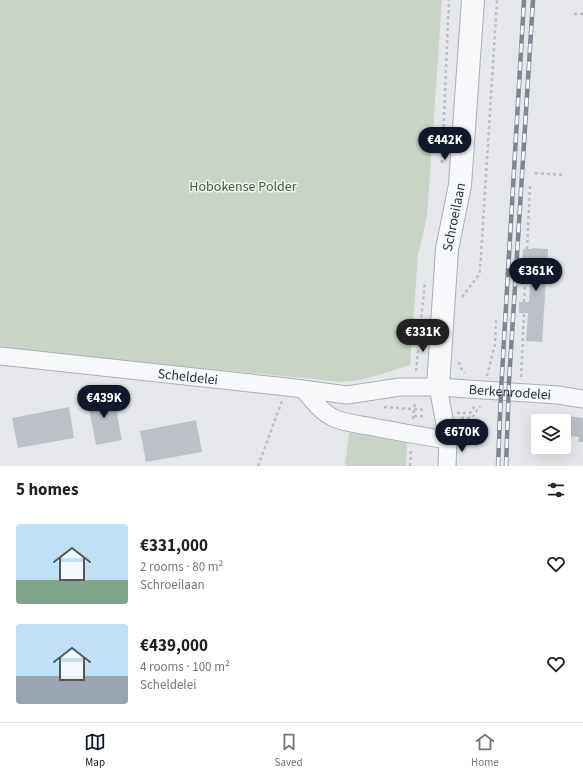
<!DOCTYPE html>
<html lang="en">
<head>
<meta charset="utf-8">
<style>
	:root { --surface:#fff; --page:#f2f2f2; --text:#222; --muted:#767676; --line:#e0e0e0; --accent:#111827 }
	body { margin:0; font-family:"Source Sans 3",sans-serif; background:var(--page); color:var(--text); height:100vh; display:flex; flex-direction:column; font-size:15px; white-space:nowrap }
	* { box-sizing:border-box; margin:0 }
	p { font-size:13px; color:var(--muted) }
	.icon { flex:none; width:22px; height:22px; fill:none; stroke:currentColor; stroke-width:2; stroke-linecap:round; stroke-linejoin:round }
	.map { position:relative; height:466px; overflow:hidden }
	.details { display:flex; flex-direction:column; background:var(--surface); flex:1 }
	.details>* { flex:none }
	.tools { position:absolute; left:531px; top:414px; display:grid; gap:8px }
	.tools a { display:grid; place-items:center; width:40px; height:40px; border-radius:4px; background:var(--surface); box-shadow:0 4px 16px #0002; font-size:20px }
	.price { position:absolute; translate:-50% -34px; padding:0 9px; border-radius:14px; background:var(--accent); color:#fff; font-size:13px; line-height:26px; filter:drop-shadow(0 1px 2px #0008) }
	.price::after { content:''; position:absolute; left:50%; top:24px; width:12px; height:9px; margin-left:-6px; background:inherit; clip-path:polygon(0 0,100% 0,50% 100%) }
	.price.current { background:#222; color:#fff }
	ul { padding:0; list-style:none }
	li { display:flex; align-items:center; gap:12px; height:100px; padding:0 16px }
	li span { display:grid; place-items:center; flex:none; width:112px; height:80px; border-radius:4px; color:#555 }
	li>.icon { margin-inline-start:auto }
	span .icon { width:48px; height:48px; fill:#fffc; stroke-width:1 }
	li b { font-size:17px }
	h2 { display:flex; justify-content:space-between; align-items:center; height:48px; padding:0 16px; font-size:17px }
	.tabs { display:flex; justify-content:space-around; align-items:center; height:56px; border-top:1px solid var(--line); background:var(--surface); font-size:11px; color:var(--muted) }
	.tabs a { display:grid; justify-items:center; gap:2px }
	.tabs .current { color:var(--accent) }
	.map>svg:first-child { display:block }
	.green { fill:#c9d4c7 }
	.building { fill:#bcc0c7 }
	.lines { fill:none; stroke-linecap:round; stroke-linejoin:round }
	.minor-casing { stroke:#aaaeb5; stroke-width:19 }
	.tertiary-casing { stroke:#aaaeb5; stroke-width:24 }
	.path { stroke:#babdc3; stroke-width:2.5; stroke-dasharray:3 3; stroke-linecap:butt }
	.minor { stroke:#f7f8fa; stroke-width:17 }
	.tertiary { stroke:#f7f8fa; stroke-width:22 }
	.rail-casing { stroke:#7f8693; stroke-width:4.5 }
	.rail { stroke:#f4f6f8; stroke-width:3; stroke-dasharray:9; stroke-linecap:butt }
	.labels { text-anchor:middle; stroke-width:3; stroke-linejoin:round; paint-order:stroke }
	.park-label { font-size:14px; fill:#405d3c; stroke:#f4f6f8 }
	.street-label { font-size:14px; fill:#2d3442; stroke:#f4f6f8 }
</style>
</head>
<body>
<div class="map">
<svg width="583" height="466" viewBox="0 0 583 466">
	<rect width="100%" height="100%" fill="#e5e7eb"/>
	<!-- green -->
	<path class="green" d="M0,0H442L427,217L418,255L410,365C387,372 366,381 342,382L0,348Z
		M349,433L407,441L406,466H345Z"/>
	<!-- building -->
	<path class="building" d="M532,248L548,249L547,272H551V279H546L542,342L526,341L528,313H519V302H529L531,264L522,263L523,249H532Z
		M113,393L122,440L96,445L87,397Z
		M69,407L74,438L18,448L12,418Z
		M560,415L583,418V442H578L579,437L570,436L569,444L564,443V421H559Z
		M196,420L202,452L146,462L140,431Z"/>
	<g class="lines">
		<!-- minor casing -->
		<g class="minor-casing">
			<g id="minor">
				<path id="s1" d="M0,356L287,387L347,395L400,387H438L558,395L583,399"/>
				<path d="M438,387L448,440L447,466"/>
				<path d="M303,389C312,399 320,411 332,417C343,423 357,424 368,426C395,431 421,436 448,440"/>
			</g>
		</g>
		<!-- tertiary casing -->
		<g class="tertiary-casing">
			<g id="tertiary">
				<path id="s2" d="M438,387L447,249L460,185L473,0"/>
			</g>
		</g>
		<!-- path -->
		<path class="path" d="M574,14H583
			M442,163L449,0
			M535,173L564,175
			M527,249L530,185
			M462,297L478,276L480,271L497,0
			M524,302L526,263
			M459,362L460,367L465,373
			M416,371L425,281
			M487,376L495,344L496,318
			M521,377L524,313
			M384,407L426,410
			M457,413H470L476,404
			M414,416H426
			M461,418H472L480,406
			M413,419L415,402
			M258,466L282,401
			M410,466L411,448"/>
		<!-- minor -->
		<use href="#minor" class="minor"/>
		<!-- tertiary -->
		<use href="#tertiary" class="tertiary"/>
		<!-- rail casing -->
		<g class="rail-casing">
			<path id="rail" d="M498,466L501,391L524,0
				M506,466L509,382L533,0"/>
		</g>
		<!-- rail -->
		<use href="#rail" class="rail"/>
	</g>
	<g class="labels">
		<!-- park labels -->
		<g class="park-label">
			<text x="243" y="191">Hobokense Polder</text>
		</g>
		<!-- street labels -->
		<g class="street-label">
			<text dy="5" stroke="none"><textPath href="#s2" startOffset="171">Schroeilaan</textPath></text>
			<text dy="5" stroke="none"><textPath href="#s1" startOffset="189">Scheldelei</textPath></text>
			<text dy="5" stroke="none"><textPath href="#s1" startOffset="513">Berkenrodelei</textPath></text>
		</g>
	</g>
</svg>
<div class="tools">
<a><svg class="icon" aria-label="layers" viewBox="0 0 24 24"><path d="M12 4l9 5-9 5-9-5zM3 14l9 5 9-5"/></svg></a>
</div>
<b class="price" style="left:445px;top:161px">€442K</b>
<b class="price" style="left:536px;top:292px">€361K</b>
<b class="price current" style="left:423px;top:353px">€331K</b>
<b class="price" style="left:104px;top:419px">€439K</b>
<b class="price" style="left:462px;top:453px">€670K</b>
</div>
<section class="details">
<h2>5 homes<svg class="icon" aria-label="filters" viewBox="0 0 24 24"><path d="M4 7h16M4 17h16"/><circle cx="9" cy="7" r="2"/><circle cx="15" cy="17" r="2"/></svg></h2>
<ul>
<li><span style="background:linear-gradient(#bfe0f5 70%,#7fa58c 0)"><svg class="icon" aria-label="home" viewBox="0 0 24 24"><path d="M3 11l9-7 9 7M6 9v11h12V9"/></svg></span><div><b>€331,000</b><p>2 rooms · 80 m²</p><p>Schroeilaan</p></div><svg class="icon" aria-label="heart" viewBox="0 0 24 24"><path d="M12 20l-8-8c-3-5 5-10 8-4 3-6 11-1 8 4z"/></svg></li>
<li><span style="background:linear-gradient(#bfe0f5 65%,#9aa5b1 0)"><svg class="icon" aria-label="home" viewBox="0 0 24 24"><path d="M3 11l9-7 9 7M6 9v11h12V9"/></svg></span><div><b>€439,000</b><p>4 rooms · 100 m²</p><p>Scheldelei</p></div><svg class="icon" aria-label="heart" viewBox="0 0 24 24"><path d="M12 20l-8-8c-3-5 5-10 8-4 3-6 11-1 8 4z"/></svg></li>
</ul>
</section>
<nav class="tabs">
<a class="current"><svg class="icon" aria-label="map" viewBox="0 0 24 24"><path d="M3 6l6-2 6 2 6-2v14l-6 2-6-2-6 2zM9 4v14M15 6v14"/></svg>Map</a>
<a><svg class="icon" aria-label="saved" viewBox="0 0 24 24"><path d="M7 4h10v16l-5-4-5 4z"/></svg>Saved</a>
<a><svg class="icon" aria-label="home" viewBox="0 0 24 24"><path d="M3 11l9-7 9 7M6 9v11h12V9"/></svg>Home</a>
</nav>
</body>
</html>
